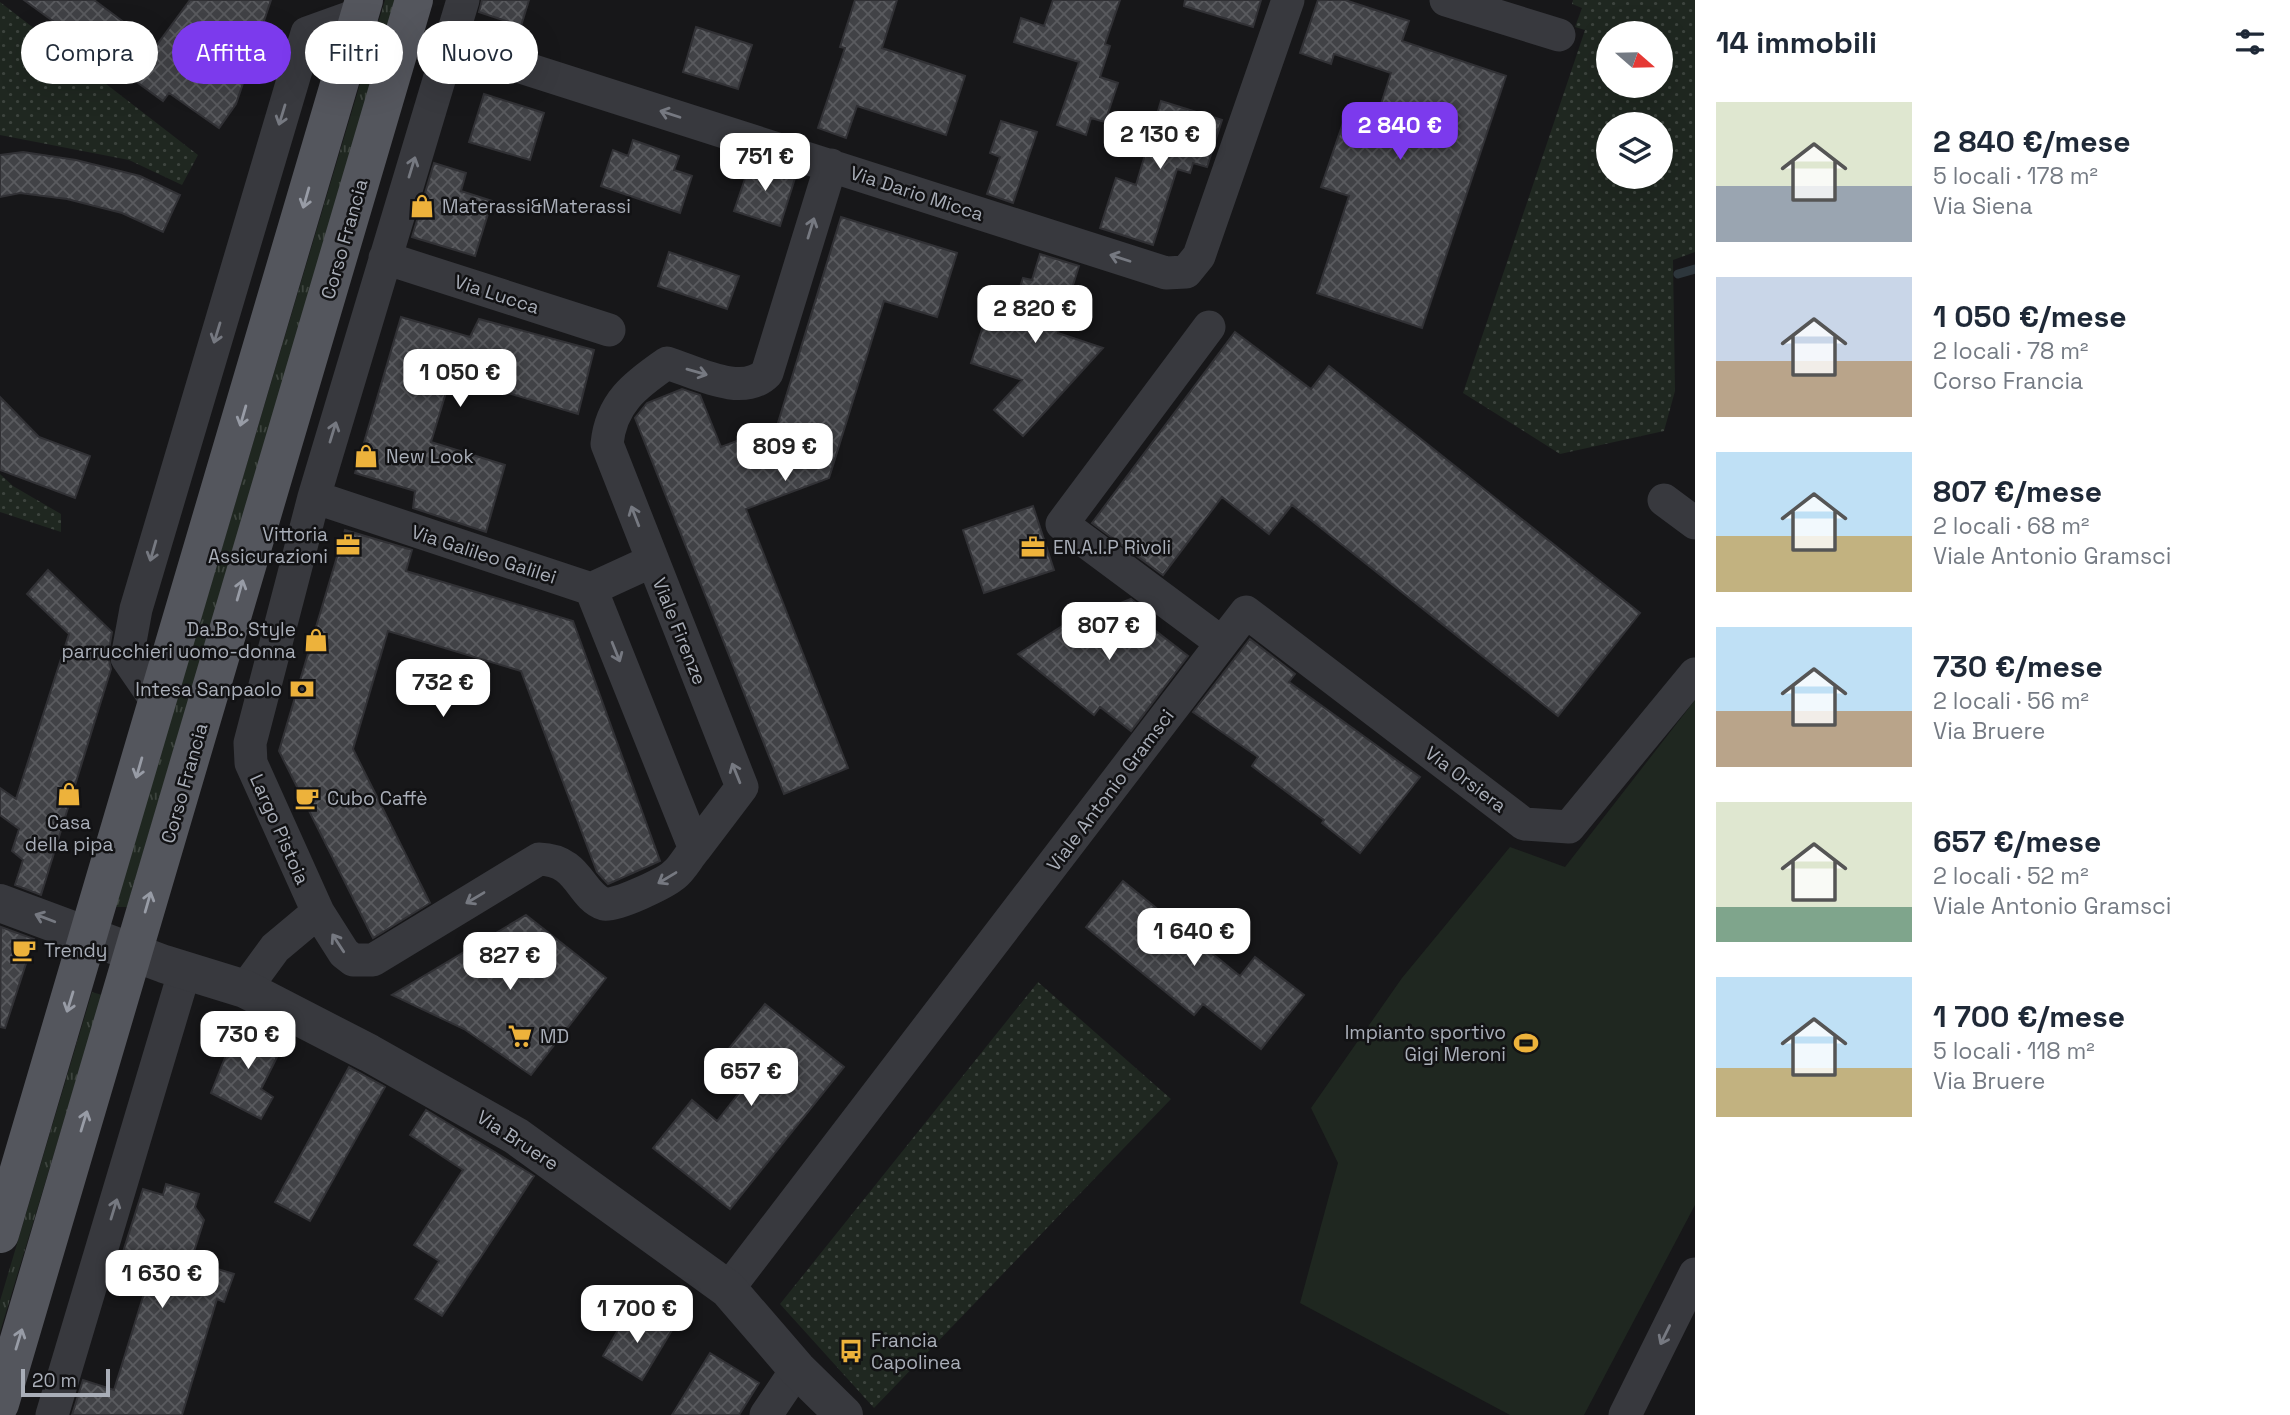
<!DOCTYPE html>
<html lang="it">
<head>
<meta charset="utf-8">
<style>
	:root { --surface:#fff; --page:#f6f6f7; --text:#1f2937; --muted:#747a83; --accent:#7c3aed }
	body { margin:0; font-family:"Space Grotesk",sans-serif; background:var(--page); color:var(--text); height:100vh; display:flex; flex-direction:column; font-size:26px; white-space:nowrap }
	* { box-sizing:border-box; margin:0 }
	p { font-size:23px; color:var(--muted) }
	.icon { flex:none; width:38px; height:38px; fill:none; stroke:currentColor; stroke-width:2; stroke-linecap:round; stroke-linejoin:round }
	.map { position:relative; flex:1; overflow:hidden }
	.side { display:flex; flex-direction:column; background:var(--surface); width:595px }
	.side>* { flex:none }
	.banner { position:absolute; left:21px; top:21px; width:665px; height:63px; display:flex; gap:14px }
	.needle { width:46px; rotate:110deg }
	.tools { position:absolute; left:1596px; top:21px; display:grid; gap:14px }
	.tools a { display:grid; place-items:center; width:77px; height:77px; border-radius:50%; background:var(--surface); box-shadow:0 7px 28px #0002; font-size:35px }
	.scale { position:absolute; left:21px; bottom:18px; width:89px; box-sizing:border-box; padding-left:7px; border:4px solid #a9aeb8; border-top:0; font-size:19px; line-height:24px; white-space:nowrap; color:#a9aeb8; -webkit-text-stroke:5px #121214; paint-order:stroke }
	.price { position:absolute; translate:-50% -60px; padding:0 16px; border-radius:14px; background:#fff; color:#222; font-size:23px; line-height:46px; filter:drop-shadow(0 2px 4px #0008) }
	.price::after { content:''; position:absolute; left:50%; top:42px; width:21px; height:16px; margin-left:-10px; background:inherit; clip-path:polygon(0 0,100% 0,50% 100%) }
	.price.selected { background:var(--accent); color:#fff }
	ul { padding:0; list-style:none }
	li { display:flex; align-items:center; gap:21px; height:175px; padding:0 21px }
	li span { display:grid; place-items:center; flex:none; width:196px; height:140px; border-radius:0px; color:#555 }
	li>.icon { margin-inline-start:auto }
	span .icon { width:84px; height:84px; fill:#fffc; stroke-width:1 }
	li b { font-size:30px }
	h2 { display:flex; justify-content:space-between; align-items:center; height:84px; padding:0 21px; font-size:30px }
	.pill { padding:0 24px; border-radius:32px; background:var(--surface); box-shadow:0 7px 28px #0002; font-size:24px; line-height:63px }
	.pill.selected { background:var(--accent); color:#fff }
	main { display:flex; flex:1; min-height:0 }
	.map>svg:first-child { display:block }
	.grass { fill:url(#grass-tufts) }
	.park { fill:url(#park-dots); fill-rule:evenodd }
	.pitch { fill:#1f2720 }
	.lines { fill:none; stroke-linecap:round; stroke-linejoin:round }
	.stream { stroke:#2d363c; stroke-width:9 }
	.building { fill:url(#building-cross-hatch); stroke:#313135; stroke-width:2 }
	.minor { stroke:#38393e; stroke-width:33 }
	.tertiary { stroke:#38393e; stroke-width:38 }
	.primary { stroke:#54565d; stroke-width:38 }
	.oneway { stroke:#767981 }
	.oneway2 { stroke:#989ca6 }
	.labels { text-anchor:middle; stroke-width:5; stroke-linejoin:round; paint-order:stroke }
	.street-label { font-size:19px; fill:#a9aeb8; stroke:#121214 }
	.poi-label { font-size:19px; fill:#a9aeb8; stroke:#121214; text-anchor:start }
</style>
</head>
<body>
<main>
<div class="map">
<svg width="1695" height="1415" viewBox="0 0 1695 1415">
	<defs>
		<pattern id="grass-tufts" width="24" height="20" patternUnits="userSpaceOnUse" patternTransform="scale(1.75)"><rect width="24" height="20" fill="#1f2720"/><path d="M3 7l-1-3M5 7V3M7 7l1-3M15 17l-1-3M17 17v-4M19 17l1-3" fill="none" stroke="#3d443e"/></pattern>
		<pattern id="park-dots" width="8" height="8" patternUnits="userSpaceOnUse" patternTransform="scale(1.75)"><rect width="8" height="8" fill="#1f2720"/><path d="M2 2h.1M6 6h.1" fill="none" stroke="#3d443e" stroke-width="1.8" stroke-linecap="round"/></pattern>
		<pattern id="building-cross-hatch" width="8" height="8" patternUnits="userSpaceOnUse" patternTransform="scale(1.75)"><rect width="8" height="8" fill="#414246"/><path d="M0 0l8 8M0 8l8-8" fill="none" stroke="#5a5b5f"/></pattern>
	</defs>
	<rect width="100%" height="100%" fill="#171719"/>
	<!-- grass -->
	<path class="grass" d="M385,0H396L127,907H115Z
		M92,992L102,995L0,1332V1301Z"/>
	<!-- park -->
	<path class="park" d="M1573,0H1695V252L1673,260L1675,391L1664,431L1560,454L1463,393L1585,30L1575,27L1582,8L1572,4ZM1661,33V86H1608V33ZM1661,124V177H1608V124Z
		M0,2L198,155L182,185L129,160L0,135Z
		M0,474L13,486L61,514V532L0,512Z
		M1038,982L1171,1099L874,1408L780,1304Z"/>
	<!-- pitch -->
	<path class="pitch" d="M1695,700V1205L1584,1415H1510L1300,1303L1338,1163L1311,1108L1402,978L1510,847L1565,867Z"/>
	<g class="lines">
		<!-- stream -->
		<path class="stream" d="M1678,274L1695,269"/>
	</g>
	<!-- building -->
	<path class="building" d="M24,0H94L156,46L190,0H271L236,104L219,128L169,93L163,101Z
		M482,0H529L521,26L479,12Z
		M855,0H897L882,48L965,76L946,135L857,106L846,138L818,128L845,48L840,47Z
		M1053,0H1120L1105,44L1110,46L1100,77L1118,83L1105,122L1091,118L1086,135L1057,125L1079,62L1014,42L1021,18L1044,26Z
		M1185,0H1261L1253,27L1184,6Z
		M1318,0H1345L1409,21L1402,41L1506,76L1422,328L1317,293L1349,196L1321,187L1343,123L1372,132L1391,73L1334,54L1331,64L1300,53Z
		M696,27L752,45L738,89L683,72Z
		M484,94L544,113L530,160L469,142Z
		M1161,101L1222,120L1207,167L1193,163L1190,173L1177,169L1153,245L1100,228L1116,178L1136,185Z
		M1001,121L1037,132L1013,203L987,194L1000,157L990,153Z
		M633,140L679,156L674,170L692,176L680,213L601,186L613,150L628,156Z
		M23,152L76,160L140,176L180,195L163,232L122,213L67,199L20,193L0,197V155Z
		M751,161L796,175L780,226L734,211Z
		M434,163L466,173L461,191L492,201L475,256L412,237Z
		M841,217L957,253L937,317L884,301L829,478L746,509L848,768L784,794L635,418L647,403L682,389L700,395L721,447L777,426Z
		M669,252L739,276L727,309L658,286Z
		M1040,254L1079,266L1058,333L1103,348L1023,436L994,410L1022,380L971,363L987,314L1009,321L1023,278L1032,280Z
		M401,317L470,337L479,319L594,350L578,414L451,376L431,442L505,465L486,532L413,508L415,491L355,473Z
		M1235,332L1311,389L1329,366L1640,613L1558,716L1292,505L1269,534L1222,497L1163,575L1092,523Z
		M0,397L39,437L90,456L75,498L0,470Z
		M1033,506L1054,570L984,593L963,530Z
		M345,530L412,550L406,571L573,621L660,861L608,884L597,872L521,671L388,631L353,749L430,903L373,938L279,751Z
		M48,570L112,632L108,655L111,669L41,895L15,885L23,860L12,851L19,829L0,815V788L16,799L69,634L27,594Z
		M1131,599L1140,606L1134,614L1188,656L1131,731L1100,707L1094,715L1018,654L1064,625Z
		M1250,639L1295,674L1289,682L1420,777L1360,853L1322,823L1324,820L1252,766L1258,757L1193,712Z
		M1123,881L1240,976L1255,957L1304,995L1261,1049L1203,1004L1194,1015L1086,927Z
		M526,915L606,978L531,1075L464,1029L392,995Z
		M1,927L34,939L5,1028L0,1027Z
		M765,1004L844,1067L730,1209L653,1148L692,1100L717,1121L750,1079L722,1057Z
		M238,1025L285,1041L261,1089L273,1097L261,1119L211,1093Z
		M349,1067L385,1087L310,1221L275,1202Z
		M426,1110L534,1176L442,1316L415,1299L439,1261L414,1245L463,1170L410,1135Z
		M166,1184L199,1194L195,1207L204,1220L191,1261L234,1274L224,1302L217,1299L182,1415H72L83,1380L114,1390L147,1284L116,1274L143,1189L163,1195Z
		M626,1316L642,1325L648,1316L672,1330L642,1380L603,1356Z
		M710,1353L759,1383L739,1415H672Z"/>
	<g class="lines">
		<!-- minor -->
		<path class="minor" d="M463,0L314,497L250,743L251,763L318,912L344,953L353,960H373L539,859C580,860 579,895 604,904C615,907 665,883 674,875C682,869 688,857 695,849L591,589
			M1446,0L1559,35
			M449,44L1166,273L1186,272L1199,256L1288,0
			M385,258L609,330
			M314,497L591,589L652,561
			M1664,500L1695,523
			M1222,643L1246,612L1524,824L1569,827L1695,674
			M158,703L127,658L136,609L307,33L360,14
			M695,849L742,787L607,444C611,403 635,385 667,363C696,372 743,398 767,373L831,165
			M245,989L275,948L318,912
			M728,1289L1222,643L1062,524L1209,327
			M52,1415L185,970
			M766,1415L797,1369
			M1625,1415L1695,1274"/>
		<!-- tertiary -->
		<path class="tertiary" d="M0,903L164,964L245,989L369,1053L516,1136L728,1289L797,1369L844,1415"/>
		<!-- primary -->
		<path class="primary" d="M0,1234L364,0
			M0,1404L414,0"/>
	</g>
	<!-- one-way arrows -->
	<defs><path id="oneway-shaft" d="M-6 0H5M1.5-3L5.5 0L1.5 3" fill="none" stroke-width="1.6" stroke-linecap="round" stroke-linejoin="round" transform="scale(1.75)"/></defs>
	<g class="oneway">
		<use href="#oneway-shaft" transform="translate(670 114) rotate(-162)"/>
		<use href="#oneway-shaft" transform="translate(282 115) rotate(107)"/>
		<use href="#oneway-shaft" transform="translate(412 167) rotate(-73)"/>
		<use href="#oneway-shaft" transform="translate(811 228) rotate(-73)"/>
		<use href="#oneway-shaft" transform="translate(1120 258) rotate(-162)"/>
		<use href="#oneway-shaft" transform="translate(217 333) rotate(107)"/>
		<use href="#oneway-shaft" transform="translate(697 372) rotate(16)"/>
		<use href="#oneway-shaft" transform="translate(333 432) rotate(-73)"/>
		<use href="#oneway-shaft" transform="translate(635 516) rotate(-111)"/>
		<use href="#oneway-shaft" transform="translate(153 551) rotate(106)"/>
		<use href="#oneway-shaft" transform="translate(616 652) rotate(68)"/>
		<use href="#oneway-shaft" transform="translate(736 773) rotate(-112)"/>
		<use href="#oneway-shaft" transform="translate(667 878) rotate(149)"/>
		<use href="#oneway-shaft" transform="translate(475 898) rotate(149)"/>
		<use href="#oneway-shaft" transform="translate(45 918) rotate(-159)"/>
		<use href="#oneway-shaft" transform="translate(338 943) rotate(-123)"/>
		<use href="#oneway-shaft" transform="translate(114 1209) rotate(-73)"/>
		<use href="#oneway-shaft" transform="translate(1665 1335) rotate(116)"/>
	</g>
	<g class="oneway2">
		<use href="#oneway-shaft" transform="translate(306 198) rotate(106)"/>
		<use href="#oneway-shaft" transform="translate(243 416) rotate(106)"/>
		<use href="#oneway-shaft" transform="translate(240 590) rotate(-74)"/>
		<use href="#oneway-shaft" transform="translate(139 768) rotate(106)"/>
		<use href="#oneway-shaft" transform="translate(148 902) rotate(-74)"/>
		<use href="#oneway-shaft" transform="translate(70 1002) rotate(107)"/>
		<use href="#oneway-shaft" transform="translate(84 1121) rotate(-73)"/>
		<use href="#oneway-shaft" transform="translate(19 1339) rotate(-73)"/>
	</g>
	<!-- icons -->
	<defs>
		<g id="shop-bare" transform="scale(1.89)"><path d="M-5-2.5h2.3a2.7 3.5 0 0 1 5.4 0H5L5.5 6h-11ZM-1.5-2.5h3a1.5 2.3 0 0 0-3 0Z" fill="#edb23b" stroke="#121214" stroke-width="2.5" paint-order="stroke"/></g>
		<g id="office-bare" transform="scale(1.89)"><path d="M-6-3h4V-5.5h4V-3h4V5H-6ZM-1-4.5V-3h2v-1.5ZM-6 0V1H6V0Z" fill="#edb23b" stroke="#121214" stroke-width="2.5" paint-order="stroke"/></g>
		<g id="bank-bare" transform="scale(1.89)"><path d="M-6-4H6V4H-6ZM0-2.3a2.3 2.3 0 1 0 0 4.6a2.3 2.3 0 1 0 0-4.6Z" fill="#edb23b" stroke="#121214" stroke-width="2.5" paint-order="stroke"/></g>
		<g id="cafe-bare" transform="scale(1.89)"><path d="M-5.5-4.5H6V0H3Q3 3.5 0 3.5H-2.5Q-5.5 3.5-5.5 0ZM3-3.2v2h1.7v-2ZM-6 4.5H4V6H-6Z" fill="#edb23b" stroke="#121214" stroke-width="2.5" paint-order="stroke"/></g>
		<g id="supermarket-bare" transform="scale(1.89)"><path d="M-6-5.5h2.5l.6 2H6L4.5 2H-2.5L-4.4-4H-6ZM-1.5 3.2a1.3 1.3 0 1 0 .1 0ZM3 3.2a1.3 1.3 0 1 0 .1 0Z" fill="#edb23b" stroke="#121214" stroke-width="2.5" paint-order="stroke"/></g>
		<g id="stadium-bare" transform="scale(1.89)"><path d="M0-5a6.5 5 0 1 0 0 10a6.5 5 0 1 0 0-10ZM-3.5-1.8h7v3.6h-7Z" fill="#edb23b" stroke="#121214" stroke-width="2.5" paint-order="stroke"/></g>
		<g id="bus-bare" transform="scale(1.89)"><path d="M-5-6H5V4H4V6H2V4H-2V6H-4V4H-5ZM-3.5-4V0h7V-4ZM-3.5 1.2v1.5H-2V1.2ZM2 1.2v1.5H3.5V1.2Z" fill="#edb23b" stroke="#121214" stroke-width="2.5" paint-order="stroke"/></g>
	</defs>
	<g fill-rule="evenodd">
		<use href="#shop-bare" x="422" y="206"/>
		<use href="#shop-bare" x="366" y="456"/>
		<use href="#office-bare" x="348" y="545"/>
		<use href="#office-bare" x="1033" y="547"/>
		<use href="#shop-bare" x="316" y="640"/>
		<use href="#bank-bare" x="302" y="689"/>
		<use href="#shop-bare" x="69" y="794"/>
		<use href="#cafe-bare" x="307" y="798"/>
		<use href="#cafe-bare" x="24" y="950"/>
		<use href="#supermarket-bare" x="520" y="1036"/>
		<use href="#stadium-bare" x="1526" y="1043"/>
		<use href="#bus-bare" x="851" y="1351"/>
	</g>
	<g class="labels">
		<!-- street labels -->
		<g class="street-label">
			<text transform="translate(917 193) rotate(18)" y="7">Via Dario Micca</text>
			<text transform="translate(344 239) rotate(-74)" y="7">Corso Francia</text>
			<text transform="translate(497 294) rotate(18)" y="7">Via Lucca</text>
			<text transform="translate(484 554) rotate(18)" y="7">Via Galileo Galilei</text>
			<text transform="translate(680 631) rotate(68)" y="7">Viale Firenze</text>
			<text transform="translate(1466 779) rotate(37)" y="7">Via Orsiera</text>
			<text transform="translate(184 783) rotate(-74)" y="7">Corso Francia</text>
			<text transform="translate(1110 790) rotate(-53)" y="7">Viale Antonio Gramsci</text>
			<text transform="translate(280 829) rotate(66)" y="7">Largo Pistoia</text>
			<text transform="translate(518 1140) rotate(33)" y="7">Via Bruere</text>
		</g>
		<!-- poi labels -->
		<g class="poi-label">
			<text x="442" y="213">Materassi&amp;Materassi</text>
			<text x="386" y="463">New Look</text>
			<text x="328" y="541" text-anchor="end">Vittoria<tspan x="328" dy="22">Assicurazioni</tspan></text>
			<text x="1053" y="554">EN.A.I.P Rivoli</text>
			<text x="296" y="636" text-anchor="end">Da.Bo. Style<tspan x="296" dy="22">parrucchieri uomo-donna</tspan></text>
			<text x="282" y="696" text-anchor="end">Intesa Sanpaolo</text>
			<text x="327" y="805">Cubo Caffè</text>
			<text x="69" y="829" text-anchor="middle">Casa<tspan x="69" dy="22">della pipa</tspan></text>
			<text x="44" y="957">Trendy</text>
			<text x="1506" y="1039" text-anchor="end">Impianto sportivo<tspan x="1506" dy="22">Gigi Meroni</tspan></text>
			<text x="540" y="1043">MD</text>
			<text x="871" y="1347">Francia<tspan x="871" dy="22">Capolinea</tspan></text>
		</g>
	</g>
</svg>
<div class="tools">
<a><svg class="needle" viewBox="-14 -14 28 28"><path d="M0-13l5 13h-10z" fill="#e53935"/><path d="M0 13l5-13h-10z" fill="#747a83"/></svg></a>
<a><svg class="icon" aria-label="layers" viewBox="0 0 24 24"><path d="M12 4l9 5-9 5-9-5zM3 14l9 5 9-5"/></svg></a>
</div>
<div class="scale">20 m</div>
<b class="price selected" style="left:1400px;top:162px">2 840 €</b>
<b class="price" style="left:1160px;top:171px">2 130 €</b>
<b class="price" style="left:765px;top:193px">751 €</b>
<b class="price" style="left:1035px;top:345px">2 820 €</b>
<b class="price" style="left:460px;top:409px">1 050 €</b>
<b class="price" style="left:785px;top:483px">809 €</b>
<b class="price" style="left:1109px;top:662px">807 €</b>
<b class="price" style="left:443px;top:719px">732 €</b>
<b class="price" style="left:1194px;top:968px">1 640 €</b>
<b class="price" style="left:510px;top:992px">827 €</b>
<b class="price" style="left:248px;top:1071px">730 €</b>
<b class="price" style="left:751px;top:1108px">657 €</b>
<b class="price" style="left:162px;top:1310px">1 630 €</b>
<b class="price" style="left:637px;top:1345px">1 700 €</b>
<div class="banner">
<a class="pill">Compra</a>
<a class="pill selected">Affitta</a>
<a class="pill">Filtri</a>
<a class="pill">Nuovo</a>
</div>
</div>
<section class="side">
<h2>14 immobili<svg class="icon" aria-label="filters" viewBox="0 0 24 24"><path d="M4 7h16M4 17h16"/><circle cx="9" cy="7" r="2"/><circle cx="15" cy="17" r="2"/></svg></h2>
<ul>
<li><span style="background:linear-gradient(#dfe7d0 60%,#9aa5b1 0)"><svg class="icon" aria-label="home" viewBox="0 0 24 24"><path d="M3 11l9-7 9 7M6 9v11h12V9"/></svg></span><div><b>2 840 €/mese</b><p>5 locali · 178 m²</p><p>Via Siena</p></div></li>
<li><span style="background:linear-gradient(#c9d6e8 60%,#b9a48a 0)"><svg class="icon" aria-label="home" viewBox="0 0 24 24"><path d="M3 11l9-7 9 7M6 9v11h12V9"/></svg></span><div><b>1 050 €/mese</b><p>2 locali · 78 m²</p><p>Corso Francia</p></div></li>
<li><span style="background:linear-gradient(#bfe0f5 60%,#c2b280 0)"><svg class="icon" aria-label="home" viewBox="0 0 24 24"><path d="M3 11l9-7 9 7M6 9v11h12V9"/></svg></span><div><b>807 €/mese</b><p>2 locali · 68 m²</p><p>Viale Antonio Gramsci</p></div></li>
<li><span style="background:linear-gradient(#bfe0f5 60%,#b9a48a 0)"><svg class="icon" aria-label="home" viewBox="0 0 24 24"><path d="M3 11l9-7 9 7M6 9v11h12V9"/></svg></span><div><b>730 €/mese</b><p>2 locali · 56 m²</p><p>Via Bruere</p></div></li>
<li><span style="background:linear-gradient(#dfe7d0 75%,#7fa58c 0)"><svg class="icon" aria-label="home" viewBox="0 0 24 24"><path d="M3 11l9-7 9 7M6 9v11h12V9"/></svg></span><div><b>657 €/mese</b><p>2 locali · 52 m²</p><p>Viale Antonio Gramsci</p></div></li>
<li><span style="background:linear-gradient(#bfe0f5 65%,#c2b280 0)"><svg class="icon" aria-label="home" viewBox="0 0 24 24"><path d="M3 11l9-7 9 7M6 9v11h12V9"/></svg></span><div><b>1 700 €/mese</b><p>5 locali · 118 m²</p><p>Via Bruere</p></div></li>
</ul>
</section>
</main>
</body>
</html>
